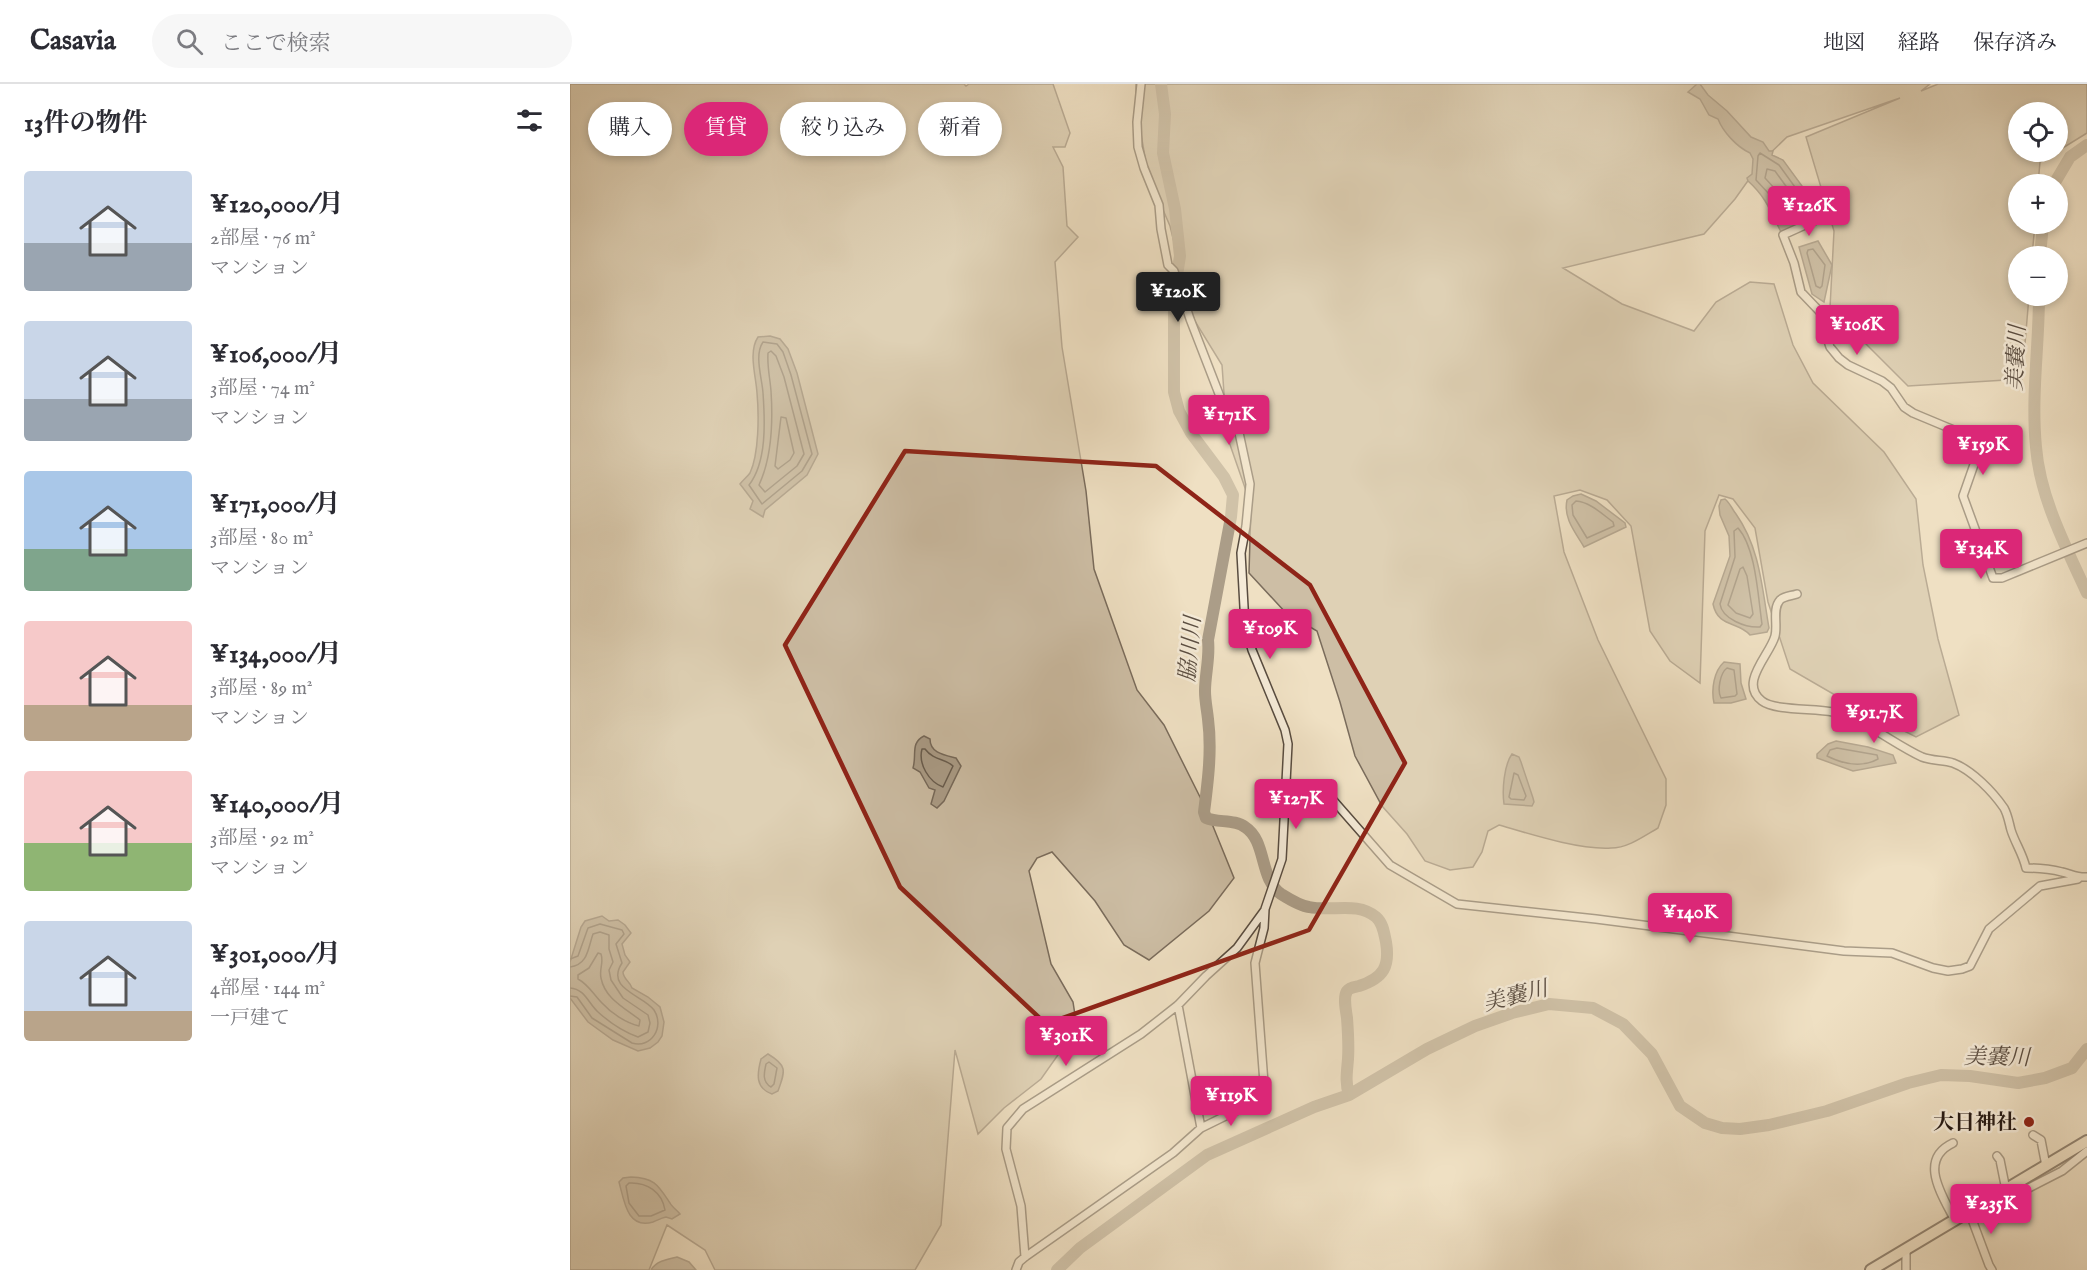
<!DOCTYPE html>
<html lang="ja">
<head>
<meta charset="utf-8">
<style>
	:root { --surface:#fff; --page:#f7f7f7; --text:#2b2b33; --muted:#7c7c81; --line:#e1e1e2; --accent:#db2777 }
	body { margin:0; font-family:"IM FELL English","Noto Serif JP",serif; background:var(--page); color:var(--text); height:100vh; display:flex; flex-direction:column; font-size:22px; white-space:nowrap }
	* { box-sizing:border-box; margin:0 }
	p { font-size:20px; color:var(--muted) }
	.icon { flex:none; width:33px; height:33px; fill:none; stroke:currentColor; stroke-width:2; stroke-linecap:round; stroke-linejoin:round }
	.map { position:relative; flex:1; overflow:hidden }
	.panel { display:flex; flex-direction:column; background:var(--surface); width:570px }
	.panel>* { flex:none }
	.guide { position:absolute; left:18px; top:18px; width:570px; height:54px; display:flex; gap:12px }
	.controls { position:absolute; left:1438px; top:18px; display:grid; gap:12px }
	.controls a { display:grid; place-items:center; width:60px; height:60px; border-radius:50%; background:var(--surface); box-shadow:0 3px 9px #0003; font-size:30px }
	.price { position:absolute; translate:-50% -51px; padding:0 14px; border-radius:6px; background:var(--accent); color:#fff; font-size:20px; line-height:39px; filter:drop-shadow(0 2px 3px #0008) }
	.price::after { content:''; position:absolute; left:50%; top:36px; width:18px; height:14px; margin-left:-9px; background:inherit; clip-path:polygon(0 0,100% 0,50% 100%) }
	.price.active { background:#222; color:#fff }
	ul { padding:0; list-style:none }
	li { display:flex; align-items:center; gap:18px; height:150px; padding:0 24px }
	li span { display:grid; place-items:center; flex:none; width:168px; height:120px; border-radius:6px; color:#555 }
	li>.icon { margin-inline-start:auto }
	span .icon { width:72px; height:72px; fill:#fffc; stroke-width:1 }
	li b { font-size:26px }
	h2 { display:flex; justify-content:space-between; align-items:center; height:72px; padding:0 24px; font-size:26px }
	.pill { padding:0 21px; border-radius:27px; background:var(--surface); box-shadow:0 3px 9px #0003; font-size:21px; line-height:54px }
	.pill.active { background:var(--accent); color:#fff }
	header { display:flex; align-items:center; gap:36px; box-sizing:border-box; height:84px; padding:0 30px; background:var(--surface); border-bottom:2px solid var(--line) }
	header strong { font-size:28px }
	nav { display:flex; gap:33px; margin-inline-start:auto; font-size:21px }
	.search { width:420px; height:54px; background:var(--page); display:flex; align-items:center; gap:15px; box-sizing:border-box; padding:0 21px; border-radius:33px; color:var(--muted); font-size:22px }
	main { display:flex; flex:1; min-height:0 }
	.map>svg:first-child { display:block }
	.green { fill:#cdbea5; stroke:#7a6c5c; stroke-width:1.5 }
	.water { fill:#ab9d88; stroke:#76695a; stroke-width:1.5 }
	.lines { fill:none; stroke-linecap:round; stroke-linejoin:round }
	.shore { stroke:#685c4e; stroke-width:1.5 }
	.river { stroke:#ab9d88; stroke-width:12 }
	.street-casing { stroke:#584c40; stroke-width:10 }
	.primary-casing { stroke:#261a14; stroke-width:14 }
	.street { stroke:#f5ebd8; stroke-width:7 }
	.primary { stroke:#efe0c3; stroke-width:10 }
	.marked { fill:none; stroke:#8f2418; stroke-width:4.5; stroke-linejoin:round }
	.poi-dot { fill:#8f2418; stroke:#f5ebd8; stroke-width:2 }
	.labels { text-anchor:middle; stroke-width:5; stroke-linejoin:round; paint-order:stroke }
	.poi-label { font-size:21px; font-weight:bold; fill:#261a14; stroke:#f5ebd8; text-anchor:end }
	.water-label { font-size:22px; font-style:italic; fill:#5b4e42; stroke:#f5ebd8 }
</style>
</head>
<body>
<header>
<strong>Casavia</strong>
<div class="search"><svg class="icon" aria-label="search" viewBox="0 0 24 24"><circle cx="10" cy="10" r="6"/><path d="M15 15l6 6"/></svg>ここで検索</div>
<nav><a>地図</a><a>経路</a><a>保存済み</a></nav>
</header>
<main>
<section class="panel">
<h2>13件の物件<svg class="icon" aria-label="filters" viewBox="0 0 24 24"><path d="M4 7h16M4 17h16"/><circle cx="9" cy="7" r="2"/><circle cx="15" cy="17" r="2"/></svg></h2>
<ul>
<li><span style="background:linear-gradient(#c9d6e8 60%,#9aa5b1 0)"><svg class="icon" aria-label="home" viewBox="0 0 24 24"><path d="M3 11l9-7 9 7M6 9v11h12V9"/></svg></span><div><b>¥120,000/月</b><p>2部屋 · 76 m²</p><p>マンション</p></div></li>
<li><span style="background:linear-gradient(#c9d6e8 65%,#9aa5b1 0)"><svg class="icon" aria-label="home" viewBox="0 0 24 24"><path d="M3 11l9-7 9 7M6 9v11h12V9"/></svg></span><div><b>¥106,000/月</b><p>3部屋 · 74 m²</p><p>マンション</p></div></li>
<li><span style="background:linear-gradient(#a9c7e8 65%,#7fa58c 0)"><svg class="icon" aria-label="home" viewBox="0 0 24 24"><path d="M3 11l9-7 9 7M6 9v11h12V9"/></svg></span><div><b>¥171,000/月</b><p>3部屋 · 80 m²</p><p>マンション</p></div></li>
<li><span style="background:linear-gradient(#f6c9c9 70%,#b9a48a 0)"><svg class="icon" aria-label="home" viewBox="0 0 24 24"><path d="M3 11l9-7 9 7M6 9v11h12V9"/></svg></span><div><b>¥134,000/月</b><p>3部屋 · 89 m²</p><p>マンション</p></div></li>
<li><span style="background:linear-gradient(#f6c9c9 60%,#8fb573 0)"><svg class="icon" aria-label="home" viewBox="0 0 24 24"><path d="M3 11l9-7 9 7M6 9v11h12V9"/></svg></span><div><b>¥140,000/月</b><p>3部屋 · 92 m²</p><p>マンション</p></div></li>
<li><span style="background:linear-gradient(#c9d6e8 75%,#b9a48a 0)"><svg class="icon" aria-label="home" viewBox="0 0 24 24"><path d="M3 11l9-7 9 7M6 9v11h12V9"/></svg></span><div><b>¥301,000/月</b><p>4部屋 · 144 m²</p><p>一戸建て</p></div></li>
</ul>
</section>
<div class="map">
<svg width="1517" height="1186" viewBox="0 0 1517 1186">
	<rect width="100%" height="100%" fill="#efe0c3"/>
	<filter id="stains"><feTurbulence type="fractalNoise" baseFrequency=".00333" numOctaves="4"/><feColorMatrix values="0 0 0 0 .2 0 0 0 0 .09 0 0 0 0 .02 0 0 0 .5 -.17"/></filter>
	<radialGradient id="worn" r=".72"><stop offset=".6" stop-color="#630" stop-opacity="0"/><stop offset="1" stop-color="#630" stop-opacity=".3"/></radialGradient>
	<!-- green -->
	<path class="green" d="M0,0H394L396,2L399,0H483L500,49L495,63H483L493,83L497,142L508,153L485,178L492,263L516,407L524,485L567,606L594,641L636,725L664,794L639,827L579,876L554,861L525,817L482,768L467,774L459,787L481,880L503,918L507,944L471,995L434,1024L408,1050L385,966L371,1141L345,1186H145L135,1166L97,1141L79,1186H0Z
		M566,0H1360L1351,7L1368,0H1517V49L1488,67V28H1449V68H1487L1470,78L1468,100H1449V140H1465L1462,172H1449V212H1459L1452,295L1338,302L1260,224L1264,147L1236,53L1330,14L1217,53L1192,77L1165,115L1134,150L993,184L1052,220L1124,247L1146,218L1180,198L1204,200L1223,261L1243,299L1314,368L1346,415L1353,481L1368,555L1389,631L1346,653L1284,622L1220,585L1198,518L1185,444L1163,415L1149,411L1135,447L1130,599L1100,577L1080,547L1061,442L1037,416L1010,406L984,412L994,468L1028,556L1096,695V721L1088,744C1074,752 1058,764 1041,764C1009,766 960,750 929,741L918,747L912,768L903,783L880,786L855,777L837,750L812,722L785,672L770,618L747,547L716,529L679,489L681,421L657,352L652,281L623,234L600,142L578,91L566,20Z"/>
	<!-- water -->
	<path class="water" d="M1127,0H1130L1138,11L1157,27L1181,53L1193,58L1199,67H1203L1202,71L1213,76L1240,113L1246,116L1256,129L1211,148C1201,128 1196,113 1178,97L1177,94L1182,90L1183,75L1180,69C1167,63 1153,48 1148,35L1139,31L1130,15L1118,8Z
		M1248,157L1262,181L1254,218L1242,210L1229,163Z
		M200,252L210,255L218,265L227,289L248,370L237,391L195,426L193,433L180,425L183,417L170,400C173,396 177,393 180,389C189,370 189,331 187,309C186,292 178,268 188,253Z
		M1011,410L1026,417L1055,439L1056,443L1014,463C1005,448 993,434 997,416L1003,412Z
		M1155,415C1160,419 1162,425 1166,430C1190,464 1192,504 1199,544L1197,548L1180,551C1168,537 1148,544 1143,520L1160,472L1159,452L1150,431L1149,422L1151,416Z
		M1154,578L1170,580L1171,599L1176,615L1161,619H1144C1141,605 1144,587 1154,578Z
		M354,652L360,655C360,669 374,671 386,674L391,682L374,717L367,724L361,720L365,706L359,704L350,688L343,684C347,671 340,659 354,652Z
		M1266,657L1298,663L1323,671L1326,679L1283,687L1247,674V670L1258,660Z
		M942,670L949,673L951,678L963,714L964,718L962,722L934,720C932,706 934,681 942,670Z
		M32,832L39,837L48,836L55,841L61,849L52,860L55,871L60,878L53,888C53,895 60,897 62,904L78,913L90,923L94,938L92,952L88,958L80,964L68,967L43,956L18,938L0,914V878L11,843L15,837Z
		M198,970C218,982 215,987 208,1007L202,1010C185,1004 187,990 191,975Z
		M61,1093C85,1094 88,1101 100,1119C102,1123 107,1126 110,1130L102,1135L96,1133C91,1134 88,1136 83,1138C57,1146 54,1116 49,1098L53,1094Z
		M107,1173L119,1178L126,1186H81C86,1177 98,1175 107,1173Z"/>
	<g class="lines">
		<!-- shore -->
		<path class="shore" d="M1190,69L1209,81L1235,117L1246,124L1245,128L1227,137L1215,139L1200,111L1186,96L1188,72Z
			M1197,85L1205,87L1231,123L1230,127L1222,131L1219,130L1206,106L1195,94Z
			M1243,165L1255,181L1252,202L1250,204L1246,202L1237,169L1238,166Z
			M193,258L207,260L213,268L221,291L242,370L232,387L192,420L179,401C197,378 195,337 193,309C192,294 184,271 193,258Z
			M201,267L206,272L214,293L234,370L227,382L195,408L189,401C202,373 203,337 201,307C200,294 197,282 198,269Z
			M211,333L216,334L224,369L220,376L208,385L205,382Z
			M1006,417C1020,418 1032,430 1043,438L1044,442L1017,454L1003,431L1002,421Z
			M1168,444C1186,464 1188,513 1192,540L1190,543C1176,544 1152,535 1150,520L1165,473L1164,447Z
			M1173,483L1177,492L1183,530L1180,534L1166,529L1158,521L1170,485Z
			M1157,584L1164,586L1167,610L1165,612L1151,614C1147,607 1150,589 1157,584Z
			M1267,664L1307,671L1308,675C1292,684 1273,680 1257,672L1260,666Z
			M352,665H355C364,677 375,674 383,682L373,703C359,698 348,680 352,665Z
			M944,689L948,691L956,712L954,716L941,715L939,713Z
			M28,869L31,870C34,879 29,885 31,894C35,915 55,924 70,936L69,942C56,939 41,929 32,919C23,910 19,901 8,895V891L19,884Z
			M0,875L8,872L18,844L30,840L52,846L54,850L46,860L52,879C35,905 73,911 84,926C95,943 81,965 62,959L22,934L7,913L0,912
			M0,883C18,881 18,864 23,850L30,848L39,851V865L43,878L39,886L41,896L53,914L78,931L80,939L78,948L68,953C54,948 39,938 28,928C18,919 15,905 0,904
			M199,978L207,984L204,1000L201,1003C192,998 194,989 196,980Z
			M59,1099C77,1098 92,1108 95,1126L81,1132H69L59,1119L56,1102Z"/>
		<!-- river -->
		<path class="river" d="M591,0L595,30L593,69L605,125L610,172L607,191L601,199L604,220V308L609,327L621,349L654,393L663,411L661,433L638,556C640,574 635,590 635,607C635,617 637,625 638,635C642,666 638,697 634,728L636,734C648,739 665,735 675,743C697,757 689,795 711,810C719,815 730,822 739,823C762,828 787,817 806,833C813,839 814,849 816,858C820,882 814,894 789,902C785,903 780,903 777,907C773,914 776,926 777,934C778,948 779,961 778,975C777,988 775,998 779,1011
			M1484,100L1500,73L1517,61
			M1470,172L1473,140
			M1469,212C1469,262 1461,312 1466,363C1470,414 1496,463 1517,509
			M487,1186L510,1164L637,1071L744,1023L779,1011L857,965L905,942L942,929L979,920L1023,924L1053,940L1082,970L1110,1022L1135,1039L1152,1044L1170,1045L1199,1041L1257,1027L1338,999L1371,991L1400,992L1448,999L1475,994L1502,984L1517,965"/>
		<!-- street casing -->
		<g class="street-casing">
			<path id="street" d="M1255,132L1213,151L1224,179L1231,208L1253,231L1256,251L1260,263L1269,274L1278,281L1312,297L1321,304L1334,323L1343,329L1403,354L1406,362L1407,372L1393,412L1423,494H1432L1517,459
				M1227,510C1221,512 1214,512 1210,516C1202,525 1208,541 1205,552C1200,571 1168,599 1192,617C1205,627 1244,624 1263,628C1295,635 1322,659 1352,673C1362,677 1373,676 1383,679C1402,686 1423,708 1434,724C1438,731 1439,739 1441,746C1445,759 1453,770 1456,784C1468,784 1480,785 1492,788C1501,790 1508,794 1517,793
				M716,704L749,709L763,716L820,781L887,820L1026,835L1274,867L1322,869L1363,884L1378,887L1392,885L1400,882L1419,845L1470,802L1508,795L1509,793
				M608,921L631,1044
				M1463,1051L1471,1056L1476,1082
				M1383,1059C1347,1076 1373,1112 1385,1137
				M1427,1072L1430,1076L1436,1106
				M1400,1130L1419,1181L1422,1186
				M1402,1133L1492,1087L1517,1067
				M455,1173L451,1122L436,1065L437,1044L453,1025L571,950L608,921L636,892L667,864L694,827
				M446,1186L449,1178L455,1173L603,1069L631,1044L690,1015L694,999L685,879L694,844L695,825L712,775L718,660L715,646L682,566L675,541L671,469L676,442L680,400L668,344L651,315L620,235L604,187L598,181L591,145L589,121L574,84L568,63L567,38L571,0
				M1336,1186V1166"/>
		</g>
		<!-- primary casing -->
		<g class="primary-casing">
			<path id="primary" d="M1301,1186L1517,1057"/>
		</g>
		<!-- street -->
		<use href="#street" class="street"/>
		<!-- primary -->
		<use href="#primary" class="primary"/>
	</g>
	<!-- marked area -->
	<path d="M0 0H1517V1186H0ZM335,367L586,382L740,501L835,679L739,846L476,940L330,803L215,561Z" fill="#efe0c3" fill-opacity=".55" fill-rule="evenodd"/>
	<path class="marked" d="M335,367L586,382L740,501L835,679L739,846L476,940L330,803L215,561Z"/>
	<!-- markers -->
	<circle class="poi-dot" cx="1459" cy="1038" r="6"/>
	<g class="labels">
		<!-- poi labels -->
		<g class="poi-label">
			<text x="1447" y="1045">大日神社</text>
		</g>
		<!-- water labels -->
		<g class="water-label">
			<text transform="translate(1445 274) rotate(-87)" y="8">美嚢川</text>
			<text transform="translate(619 565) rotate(-85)" y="8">脇川川</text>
			<text transform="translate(945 911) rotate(-14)" y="8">美嚢川</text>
			<text transform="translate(1427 972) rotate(1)" y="8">美嚢川</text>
		</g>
	</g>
	<rect width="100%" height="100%" filter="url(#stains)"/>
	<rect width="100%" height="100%" fill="url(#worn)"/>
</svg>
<div class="controls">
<a><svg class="icon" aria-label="locate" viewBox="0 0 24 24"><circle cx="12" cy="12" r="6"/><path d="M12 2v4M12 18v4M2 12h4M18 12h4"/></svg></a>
<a>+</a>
<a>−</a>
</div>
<b class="price" style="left:1239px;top:153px">¥126K</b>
<b class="price active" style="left:608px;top:239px">¥120K</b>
<b class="price" style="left:1287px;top:272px">¥106K</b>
<b class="price" style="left:659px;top:362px">¥171K</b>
<b class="price" style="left:1413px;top:392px">¥159K</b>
<b class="price" style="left:1411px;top:496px">¥134K</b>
<b class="price" style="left:700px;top:576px">¥109K</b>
<b class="price" style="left:1304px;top:660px">¥91.7K</b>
<b class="price" style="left:726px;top:746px">¥127K</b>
<b class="price" style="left:1120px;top:860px">¥140K</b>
<b class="price" style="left:496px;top:983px">¥301K</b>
<b class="price" style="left:661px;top:1043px">¥119K</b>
<b class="price" style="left:1421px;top:1151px">¥235K</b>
<div class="guide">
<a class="pill">購入</a>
<a class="pill active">賃貸</a>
<a class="pill">絞り込み</a>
<a class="pill">新着</a>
</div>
</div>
</main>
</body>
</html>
